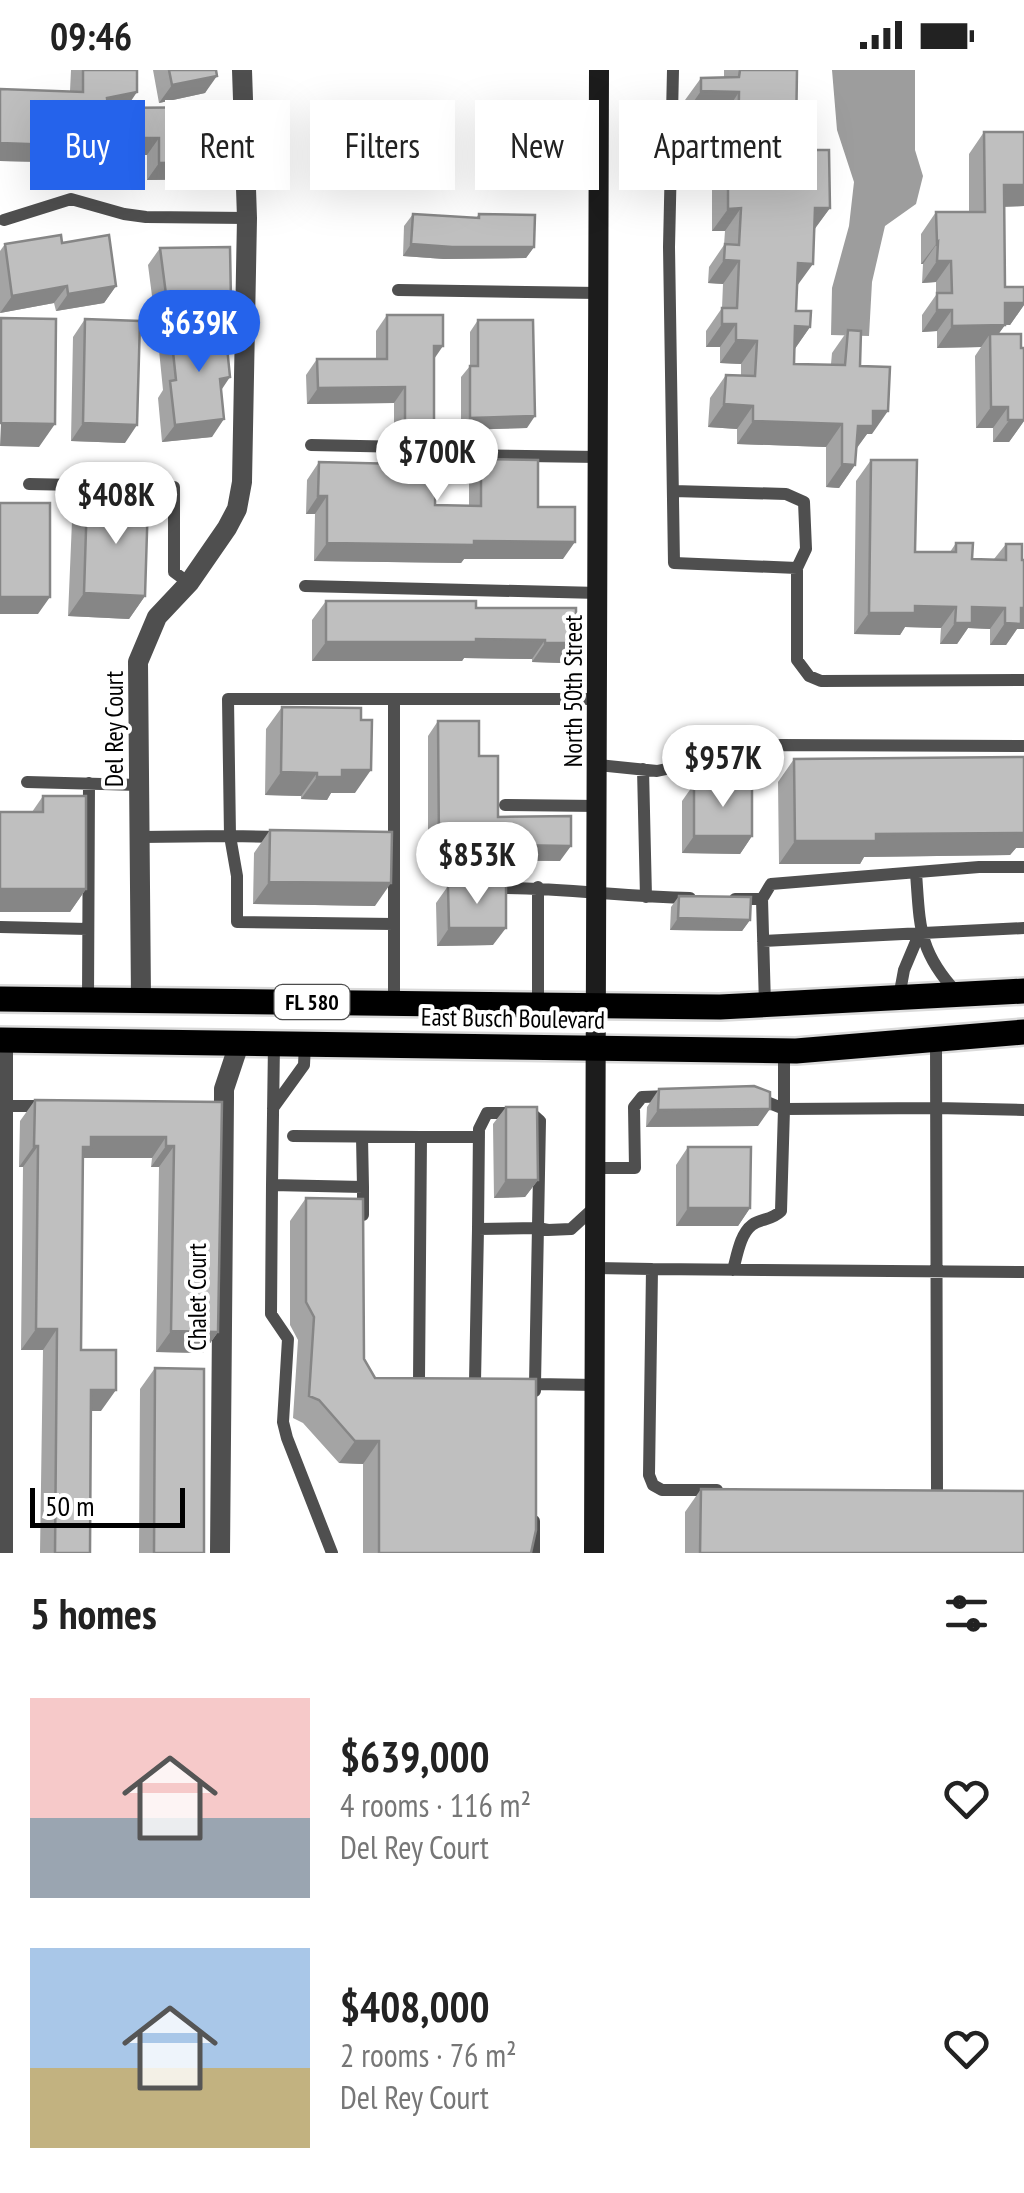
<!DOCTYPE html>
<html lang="en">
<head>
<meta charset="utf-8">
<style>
	:root { --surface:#fff; --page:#f2f2f2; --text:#222; --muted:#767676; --accent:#2563eb }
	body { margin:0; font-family:"PT Sans Narrow",sans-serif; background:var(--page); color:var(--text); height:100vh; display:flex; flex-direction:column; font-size:38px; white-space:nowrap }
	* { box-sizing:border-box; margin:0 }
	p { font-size:32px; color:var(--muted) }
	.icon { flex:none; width:55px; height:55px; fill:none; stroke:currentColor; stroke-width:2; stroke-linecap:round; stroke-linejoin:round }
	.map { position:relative; height:1483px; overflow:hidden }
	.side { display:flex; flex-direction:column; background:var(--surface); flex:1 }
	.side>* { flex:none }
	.banner { position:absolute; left:30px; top:30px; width:965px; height:90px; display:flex; gap:20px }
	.scale { position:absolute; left:30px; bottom:25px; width:155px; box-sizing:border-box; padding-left:10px; border:5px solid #000; border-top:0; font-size:28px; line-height:35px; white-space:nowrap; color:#000; -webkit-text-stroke:8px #fff; paint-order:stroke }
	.price { position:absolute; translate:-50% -85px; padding:0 22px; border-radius:35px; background:#fff; color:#222; font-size:32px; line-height:65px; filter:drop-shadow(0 2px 5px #0008) }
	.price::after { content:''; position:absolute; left:50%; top:60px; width:30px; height:22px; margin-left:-15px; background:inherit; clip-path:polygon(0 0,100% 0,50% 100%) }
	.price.current { background:var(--accent); color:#fff }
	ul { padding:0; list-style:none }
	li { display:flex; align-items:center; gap:30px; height:250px; padding:0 30px }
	li span { display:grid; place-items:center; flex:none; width:280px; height:200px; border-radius:0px; color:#555 }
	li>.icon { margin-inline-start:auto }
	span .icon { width:120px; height:120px; fill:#fffc; stroke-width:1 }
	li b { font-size:42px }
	h2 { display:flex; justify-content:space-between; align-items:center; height:120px; padding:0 30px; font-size:42px }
	.pill { padding:0 35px; border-radius:0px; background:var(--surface); box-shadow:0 10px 40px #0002; font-size:35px; line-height:90px }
	.pill.current { background:var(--accent); color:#fff }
	.status { display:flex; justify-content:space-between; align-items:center; height:70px; padding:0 50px; background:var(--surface); direction:ltr }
	.status svg { height:28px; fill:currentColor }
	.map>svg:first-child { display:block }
	.water { fill:#9d9d9d }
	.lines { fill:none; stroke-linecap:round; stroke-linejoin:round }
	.primary-casing { stroke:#dbdbdb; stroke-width:30 }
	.lane { stroke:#4f4f4f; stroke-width:12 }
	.street { stroke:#4f4f4f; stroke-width:20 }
	.secondary { stroke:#1c1c1c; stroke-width:20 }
	.primary { stroke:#000; stroke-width:25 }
	.wall { fill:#a4a4a4 }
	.shaded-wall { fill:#868686 }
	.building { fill:#bfbfbf; stroke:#868686; stroke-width:2.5 }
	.labels { text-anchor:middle; stroke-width:8; stroke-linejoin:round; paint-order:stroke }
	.shield { fill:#fff; stroke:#4c4c4c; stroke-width:2.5 }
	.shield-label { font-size:22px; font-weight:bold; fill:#000 }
	.street-label { font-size:25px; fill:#000; stroke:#fff }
</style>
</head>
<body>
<div class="status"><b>09:46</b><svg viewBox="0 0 49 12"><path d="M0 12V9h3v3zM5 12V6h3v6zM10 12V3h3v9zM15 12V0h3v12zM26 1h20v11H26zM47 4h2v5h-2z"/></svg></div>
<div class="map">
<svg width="1024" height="1483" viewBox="0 0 1024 1483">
	<rect width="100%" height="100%" fill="#fff"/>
	<!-- water -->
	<path class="water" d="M832,0H915V80L923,106L916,134L885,156L872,212L869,266L831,265L832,218L849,156L854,112L837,60Z"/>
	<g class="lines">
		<!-- primary casing -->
		<g class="primary-casing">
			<path id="primary" d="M0,929L720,937L1024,921
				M0,970L796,981L1024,962"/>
		</g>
		<!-- lane -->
		<path class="lane" d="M673,0L669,177L674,493L797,498V590L809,606L821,611L1024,610
			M4,150L71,129L124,144L146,147L247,148
			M398,220L599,223
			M311,375L408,377L445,385L599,387
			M29,414L174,417V502L189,513
			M673,421L786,424L804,432L806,479L797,498
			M305,516L599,523
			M394,629V932
			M598,695L657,701L780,675L1024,676
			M643,699L646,827
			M27,712L139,715
			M505,735L598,736
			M140,767L230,766L228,629H598
			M281,767L230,766L237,806V852L394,854
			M916,803C920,856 918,881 957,923
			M538,817V935
			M491,818C558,817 623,827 690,828
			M735,829H762L771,814L979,797H1024
			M762,829L765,935
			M0,857L88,859
			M763,871L1024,858
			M899,927L904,900L920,862
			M88,929L89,713
			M936,968L937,1420
			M274,974L272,1115L363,1117V1145
			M784,981V1039L936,1038L1024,1040
			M3,1036H46
			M273,1038L304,995L305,974
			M293,1066L421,1067
			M362,1067L363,1117
			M597,1098H635L634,1037L642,1027L670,1026
			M272,1115L271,1244L288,1269L283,1352L287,1368L332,1483
			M596,1198L652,1199L649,1405L653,1415L662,1420H717
			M652,1199L1024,1202
			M733,1200C737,1186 740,1164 752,1155C761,1148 771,1151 781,1141L784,1039L755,1027
			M419,1311L421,1067H479
			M475,1312L478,1159
			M525,1314H535L540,1051L531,1043H487L479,1059L478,1159L538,1158L548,1160L571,1159L595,1137
			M535,1321V1314L596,1315
			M534,1483V1451"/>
		<!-- street -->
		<path class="street" d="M141,929L138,592L157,547L189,513L227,458L237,439L242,412L247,148L242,0
			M3,970V1483
			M220,1483L224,1027V1019L239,974"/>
		<!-- secondary -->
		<path class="secondary" d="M594,1483L599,0"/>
		<!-- primary -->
		<use href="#primary" class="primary"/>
	</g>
	<!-- wall -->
	<path class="wall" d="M71,0H137L126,38L234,92L221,109L147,110V85H49L44,92L0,91V19L70,21Z
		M153,0H216L205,23L159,33Z
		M724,0H797L796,66L814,80L830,138L814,159L797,216L796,241L810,257L794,280V294H831L832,283L848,260L860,296L872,364H867L856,378L855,395L839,418L826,417V377L737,374V359L708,357L710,328L726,305L741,306V294L720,293V277H706V261L722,238L723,214L708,213L709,197L724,175L725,161H712V104L723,88L724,45L685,44V30L701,8L724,7Z
		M984,62H1024V136L1004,137L1005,217H1024V235L1010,255H1005L998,264L1024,351L1009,372H993V358H976L975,286L981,277L937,278V261L922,262V245L936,225V212L922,213L923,194H921V164L936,142H969V84Z
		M413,144L476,148L479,144L534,177L526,188L444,189L403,186L404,156Z
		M62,173L116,216L104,233L56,241L54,233L0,243V181L5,174Z
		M160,178L219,249H155L148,195Z
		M387,245L434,289L423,370L435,435L469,436V407L481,389L538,437L563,489H464L461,493L314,491L315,444H306L307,410L319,392L389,394V390L401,372H405L407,369H414L394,367V333L307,334L306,305L317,289H376V261Z
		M85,249L125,373L71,371L73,267Z
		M478,250L527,358L461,360V307L470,296V262Z
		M171,263L221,321L212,367L162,372L158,328L163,320L159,280Z
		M871,390L915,482H950L956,473L972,489H994L1006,474L1022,490H1024V559H1017L1006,575H990V559L968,558L957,574H940L941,558L905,557L900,565L854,564L856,411Z
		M87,428L145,526L129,549L68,546L72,451Z
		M326,531L476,538L576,573L562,593L532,592V589L464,588L462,591H312V550Z
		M282,637L355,723H331L327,730L301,729V726L265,725L266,659Z
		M438,651L479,686L498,747L560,791L428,790V666Z
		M1024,687V778H1016L1010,785L864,787L860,794H779L778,712L794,689Z
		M694,714L752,766L740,784L682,783V731Z
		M43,726L86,819L70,842H0L32,742Z
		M270,760L375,836L253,834L254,783Z
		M448,816L493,875L437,876L436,833Z
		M679,826L750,850L742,861L670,860L671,837Z
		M659,1019L758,1056L646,1057L647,1037Z
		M35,1030L222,1032L218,1262L203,1283L156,1282L159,1097H151L152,1088H83L81,1280L101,1341H91L90,1483H40L43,1280H21L23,1097H19L20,1051Z
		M506,1037L538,1110L525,1127L494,1128L493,1054Z
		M688,1077L750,1138L738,1156H676V1095Z
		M306,1128L364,1289L375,1308L531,1483H363V1394L339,1393L303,1353L293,1348L298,1270L290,1255V1151Z
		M155,1298L204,1483H139L140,1319Z
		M701,1419L1024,1483H685V1442Z"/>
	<!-- shaded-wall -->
	<path class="shaded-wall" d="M217,6L205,23L159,33L172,15Z
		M701,21L739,22L724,45L685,44Z
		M137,22L125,40L95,46L107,28Z
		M56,68H159L147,85H49L44,92L0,91V73Z
		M234,92L221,109L147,110L159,93Z
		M1004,115H1024V136L989,137Z
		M741,138L725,161H712L728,139Z
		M815,138H830L814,160Z
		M938,172L923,194H921L937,173Z
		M411,174L534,177L526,188L444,189L403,186Z
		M724,190L739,191L723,214L708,213Z
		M937,191H951L936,212L922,213Z
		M798,193L813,194L797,216Z
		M67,216L54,233L0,243L12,226Z
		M116,216L104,233L56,241L68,224Z
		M231,231L219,249H155L167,232Z
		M1005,233H1024V235L1010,255L989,254Z
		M937,240H952L937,261L922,262Z
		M722,254H736L720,277H706Z
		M1005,255L990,276V264L981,277L937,278L952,256Z
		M795,256L810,257L794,280Z
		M736,270L757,271L741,294L720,293Z
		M434,276H443L432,292Z
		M230,307L218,325L220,309Z
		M405,317L394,333L307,334L318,318Z
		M1024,330V351L1009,372H993Z
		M724,334L753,336L737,359L708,357Z
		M991,337H1008L993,358H976Z
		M873,341H888L872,364H867L857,378L858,356Z
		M535,346L527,358L461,360L470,348Z
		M224,349L212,367L162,372L175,355Z
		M405,351L434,354L423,370L394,367Z
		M753,351L842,354L826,377L737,374Z
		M1,353L55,354L39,377L0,376Z
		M83,353L137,355L125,373L71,371Z
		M842,394L855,395L839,418L826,417Z
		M318,426H327L315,444H306Z
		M474,471L575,472L563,489H464L461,493L314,491L327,473Z
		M84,523L145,526L129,549L68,546Z
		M0,527H50L38,544H0Z
		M915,536L956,537L941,558L905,557L900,565L854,564L869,543Z
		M972,537L1005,538L990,559L968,558L957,574H940L955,553Z
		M1021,538H1024V559H1017L1006,575H990L1005,553Z
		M476,569L545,570L532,589L464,588L462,591H312L326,572Z
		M545,573H576L562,593L532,592Z
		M342,700H371L355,723H331L327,730L301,729L317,707Z
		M281,702L317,703L301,726L265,725Z
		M1024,758V778H1016L1010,785L864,787L860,794H779L795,771L876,764Z
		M694,766H752L740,784L682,783Z
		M439,774L571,776L560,791L428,790Z
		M269,812L391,813L375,836L253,834Z
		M0,819H86L70,842H0Z
		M678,848L750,850L742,861L670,860Z
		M449,858H506L493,875L437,876Z
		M770,1039L758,1056L646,1057L658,1040Z
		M91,1067H166L152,1088H83L68,1098Z
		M34,1076H38L23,1097H19Z
		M166,1076H174L159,1097H151Z
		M506,1110H538L525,1127L494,1128Z
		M688,1138H750L738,1156H676Z
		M36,1259H57L43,1280H21Z
		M171,1261L218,1262L203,1283L156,1282Z
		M91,1320H116L101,1341H76Z
		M355,1371H379L363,1394L339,1393Z"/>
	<!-- building -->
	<path class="building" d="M83,0H137V22L107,28L108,38L233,37L234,92L159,93V68H56V75L0,73V19L83,22Z
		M169,0H216L217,6L172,15Z
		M740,0H797L796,66L814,65V80H829L830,138H815L813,194L798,193L796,241H811L810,257L795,256L794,294L845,295L848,260L861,261L860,296L890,297L888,341H873V356H858L855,395L842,394V354L753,351V336L724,334L726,305L755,306L757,271L736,270V254H722V238H737L739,191L724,190L725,174L739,175L741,138L728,139V81H738L739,22L701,21V8L739,7Z
		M984,62H1024V115H1004L1005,217H1024V233H1005V255L952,256V240H937V223H952L951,191H937L938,172L937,173L936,142H985Z
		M413,144L479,148V144L535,145L534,177H452L411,174Z
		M61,165L62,173L109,165L116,216L68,224L67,216L12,226L5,174Z
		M230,177L231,231L167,232L160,178Z
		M387,245H443V276H434V354L405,351V317L318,318L317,289H387Z
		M1,248L56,249L55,354L1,353Z
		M85,249L140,251L137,355L83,353Z
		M478,250H533L535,346L470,348V296H478Z
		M225,257L230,307L220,309L224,349L175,355L170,311L176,310L171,263Z
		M990,264H1021V278H1024V350H1008V337H991Z
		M407,369H419L436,373L435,435L481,436V389L538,390V437H575V472L474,471V475L327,473V426H318L319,392L401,394V372H407Z
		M871,390H917L915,482H956V473H973L972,489L1006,490V474H1022V490H1024V538H1021V554L1005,553V538L972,537V553H955L956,537L915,536V543H869Z
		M87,428L148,430L145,526L84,523Z
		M0,433H50V527H0Z
		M326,531H476V538H576V573H545V570L476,569V572H326Z
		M282,637L361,638V650H372L371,700H342V707H317V703L281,702Z
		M438,651H479V686H498V747L571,746V776L439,774Z
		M1024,687V763L876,764V771H795L794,689Z
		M694,714H752V766H694Z
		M43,726H86V819H0V742H43Z
		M270,760L392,762L391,813L269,812Z
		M506,815V858H449L448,816Z
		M679,826L751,827L750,850L678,848Z
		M754,1016L770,1022V1039L658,1040L659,1019Z
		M35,1030L222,1032L218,1262L171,1261L174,1076H166V1067H91V1077H83L81,1280H116V1320H91L90,1483H55L57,1259H36L38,1076H34Z
		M506,1037H537L538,1110H506Z
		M688,1077H751L750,1138H688Z
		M306,1128L363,1129L364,1289L375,1308L536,1309V1460L531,1483H379V1371H355L319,1330L309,1326L314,1247L306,1232Z
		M155,1298L204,1299V1483H154Z
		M701,1419L1024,1421V1483H700Z"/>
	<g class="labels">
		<!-- shield labels -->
		<rect class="shield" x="274.5" y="915" width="75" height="34" rx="8"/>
		<g class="shield-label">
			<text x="312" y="940">FL 580</text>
		</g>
		<!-- street labels -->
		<g class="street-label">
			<text transform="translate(573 621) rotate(-90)" y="9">North 50th Street</text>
			<text transform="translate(114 659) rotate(-90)" y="9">Del Rey Court</text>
			<text transform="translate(513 948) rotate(1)" y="9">East Busch Boulevard</text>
			<text transform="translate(197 1227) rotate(-90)" y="9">Chalet Court</text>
		</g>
	</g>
</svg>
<div class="scale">50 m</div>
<b class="price current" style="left:199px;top:305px">$639K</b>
<b class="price" style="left:437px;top:434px">$700K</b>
<b class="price" style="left:116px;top:477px">$408K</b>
<b class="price" style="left:723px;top:740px">$957K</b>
<b class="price" style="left:477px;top:837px">$853K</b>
<div class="banner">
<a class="pill current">Buy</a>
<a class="pill">Rent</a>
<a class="pill">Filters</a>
<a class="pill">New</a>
<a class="pill">Apartment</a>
</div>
</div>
<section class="side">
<h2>5 homes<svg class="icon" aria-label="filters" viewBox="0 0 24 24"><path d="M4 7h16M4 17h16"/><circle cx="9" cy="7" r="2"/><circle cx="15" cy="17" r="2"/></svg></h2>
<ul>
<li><span style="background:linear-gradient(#f6c9c9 60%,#9aa5b1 0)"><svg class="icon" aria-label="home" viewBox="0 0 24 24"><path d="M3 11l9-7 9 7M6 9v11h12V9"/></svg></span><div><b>$639,000</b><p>4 rooms · 116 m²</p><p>Del Rey Court</p></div><svg class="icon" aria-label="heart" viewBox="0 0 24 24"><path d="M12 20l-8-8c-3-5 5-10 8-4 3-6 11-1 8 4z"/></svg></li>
<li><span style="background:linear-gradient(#a9c7e8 60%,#c2b280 0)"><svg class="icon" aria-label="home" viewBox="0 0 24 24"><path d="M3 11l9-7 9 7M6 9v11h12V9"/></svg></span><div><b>$408,000</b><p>2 rooms · 76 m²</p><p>Del Rey Court</p></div><svg class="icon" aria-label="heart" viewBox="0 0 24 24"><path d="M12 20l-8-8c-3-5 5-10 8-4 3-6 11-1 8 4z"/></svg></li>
</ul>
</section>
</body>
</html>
